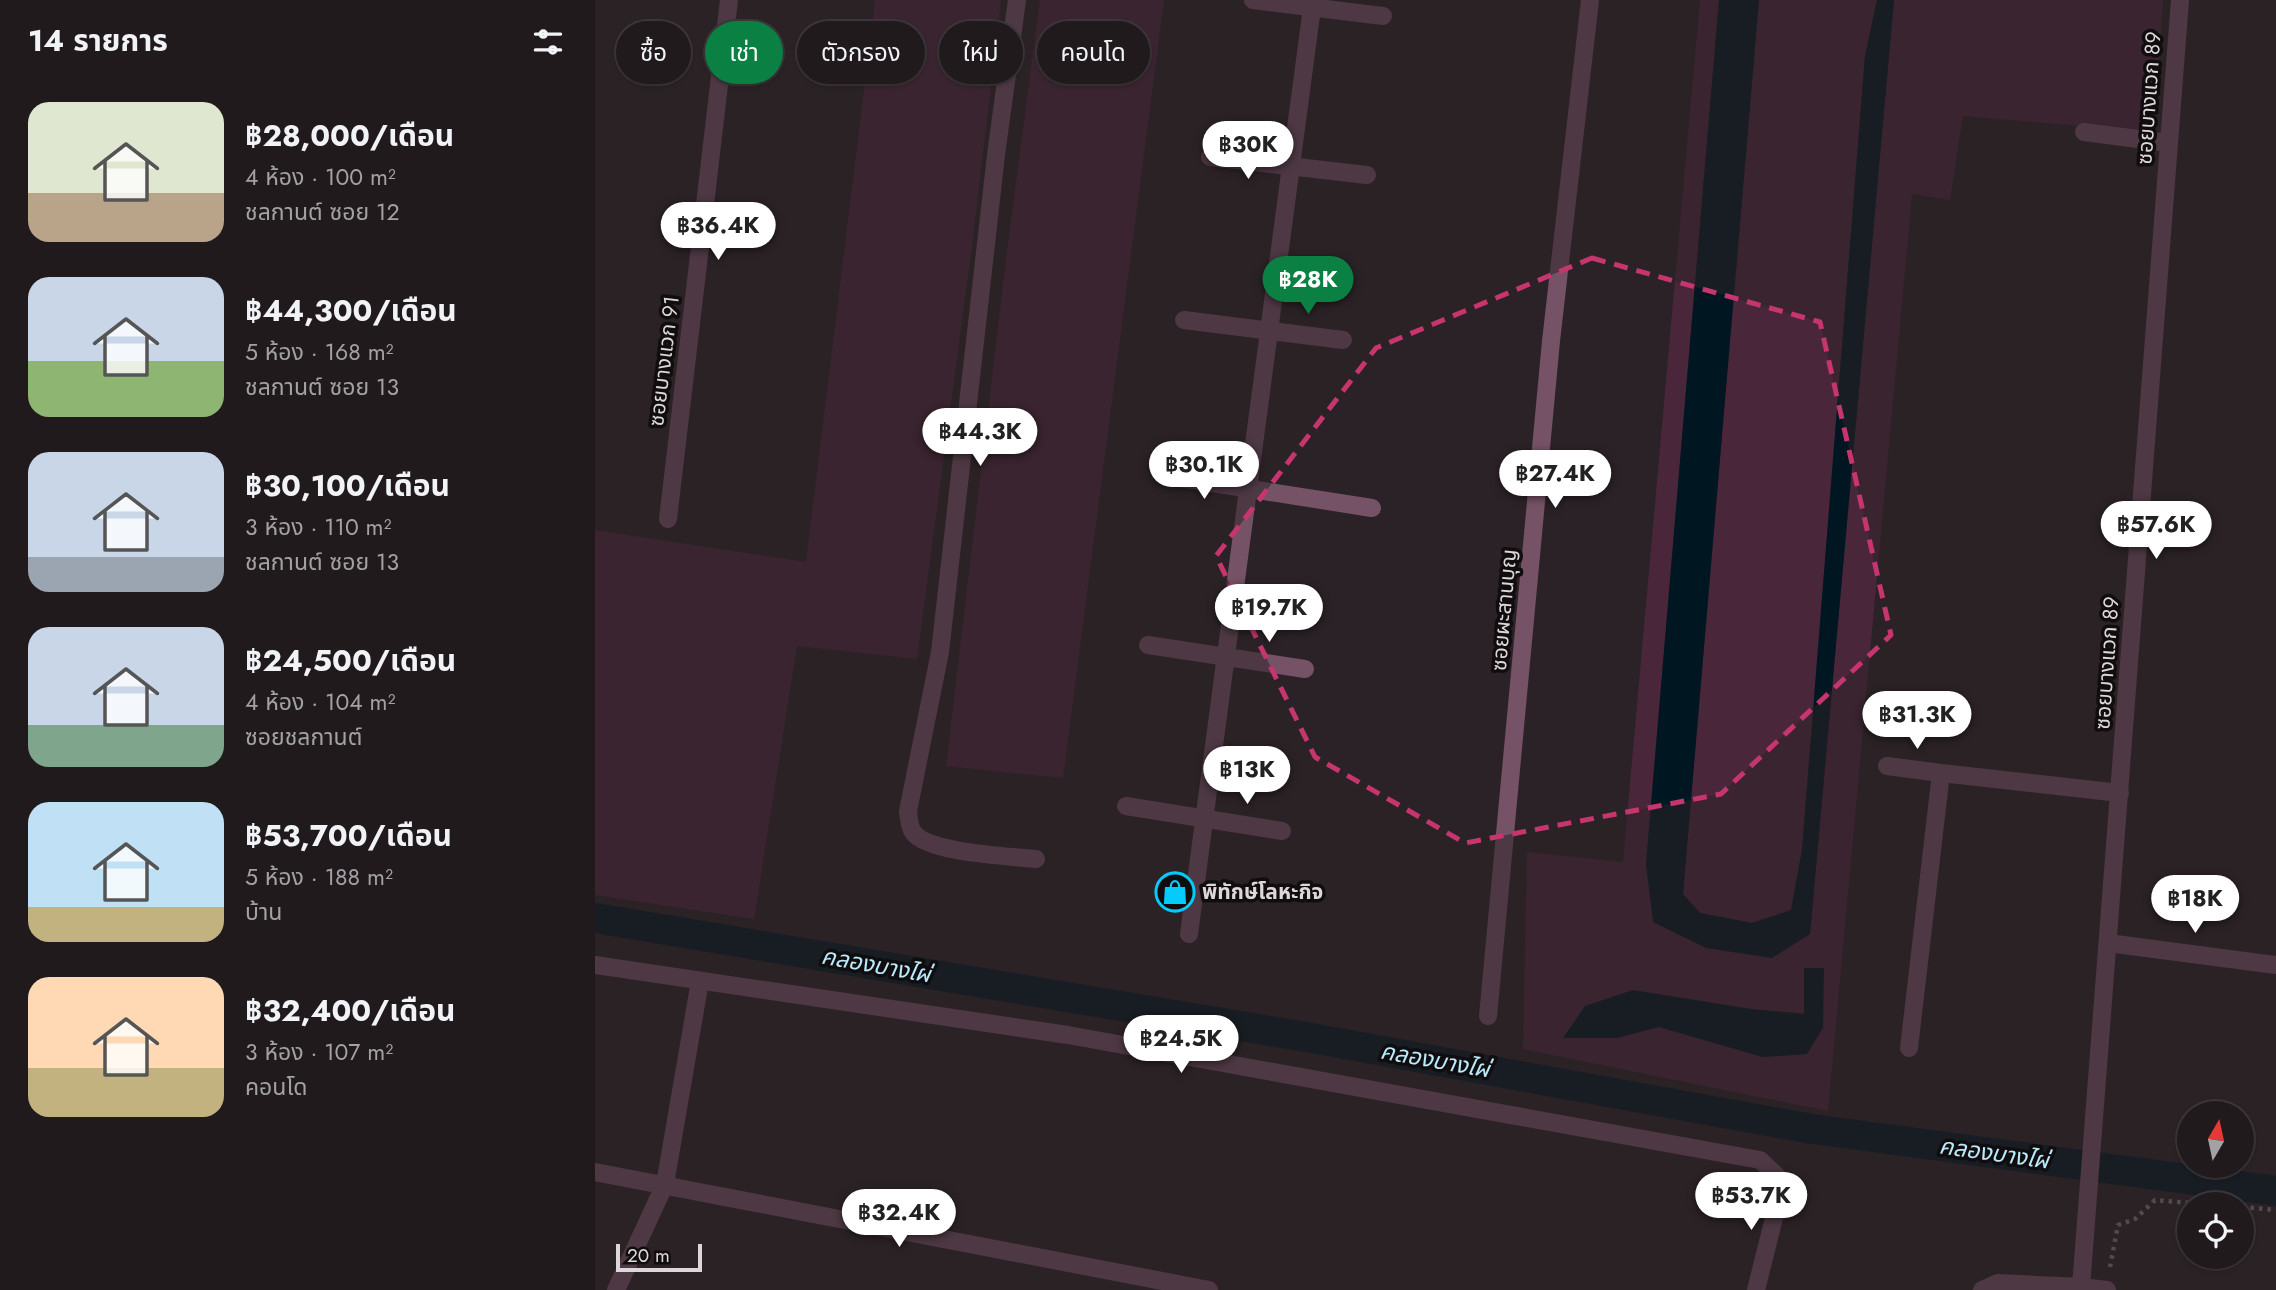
<!DOCTYPE html>
<html lang="th">
<head>
<meta charset="utf-8">
<style>
	:root { --surface:#201a1d; --page:#2d272a; --text:#f1f3f6; --muted:#a2a1a4; --line:#3d383b; --accent:#0b8043 }
	body { margin:0; font-family:Jost,"Noto Sans Thai",sans-serif; background:var(--page); color:var(--text); height:100vh; display:flex; flex-direction:column; font-size:26px; white-space:nowrap }
	* { box-sizing:border-box; margin:0 }
	p { font-size:23px; color:var(--muted) }
	.icon { flex:none; width:38px; height:38px; fill:none; stroke:currentColor; stroke-width:2; stroke-linecap:round; stroke-linejoin:round }
	.map { position:relative; flex:1; overflow:hidden }
	.sheet { display:flex; flex-direction:column; background:var(--surface); width:595px }
	.sheet>* { flex:none }
	.banner { position:absolute; left:21px; top:21px; width:665px; height:63px; display:flex; gap:14px }
	.needle { width:46px; rotate:9deg }
	.tools { position:absolute; left:1582px; top:1101px; display:grid; gap:14px }
	.tools a { display:grid; place-items:center; width:77px; height:77px; border-radius:50%; background:var(--surface); box-shadow:0 2px 5px #0004,0 0 0 2px var(--line); font-size:35px }
	.scale { position:absolute; left:21px; bottom:18px; width:86px; box-sizing:border-box; padding-left:7px; border:4px solid #ddd7da; border-top:0; font-size:19px; line-height:24px; white-space:nowrap; color:#ddd7da; -webkit-text-stroke:5px #110d0f; paint-order:stroke }
	.price { position:absolute; translate:-50% -60px; padding:0 16px; border-radius:24px; background:#fff; color:#222; font-size:23px; line-height:46px; filter:drop-shadow(0 2px 4px #0008) }
	.price::after { content:''; position:absolute; left:50%; top:42px; width:21px; height:16px; margin-left:-10px; background:inherit; clip-path:polygon(0 0,100% 0,50% 100%) }
	.price.on { background:var(--accent); color:#fff }
	ul { padding:0; list-style:none }
	li { display:flex; align-items:center; gap:21px; height:175px; padding:0 28px }
	li span { display:grid; place-items:center; flex:none; width:196px; height:140px; border-radius:21px; color:#555 }
	li>.icon { margin-inline-start:auto }
	span .icon { width:84px; height:84px; fill:#fffc; stroke-width:1 }
	li b { font-size:30px }
	h2 { display:flex; justify-content:space-between; align-items:center; height:84px; padding:0 28px; font-size:30px }
	.tag { padding:0 24px; border-radius:32px; background:var(--surface); box-shadow:0 2px 5px #0004,0 0 0 2px var(--line); font-size:24px; line-height:63px }
	.tag.on { background:var(--accent); color:#fff }
	main { display:flex; flex:1; min-height:0 }
	.map>svg:first-child { display:block }
	.green { fill:#4a263b; fill-rule:evenodd }
	.water { fill:#001721 }
	.lines { fill:none; stroke-linecap:round; stroke-linejoin:round }
	.canal { stroke:#001721; stroke-width:30 }
	.path { stroke:#827a7e; stroke-width:4.5; stroke-dasharray:3.5 5; stroke-linecap:butt }
	.minor { stroke:#765266; stroke-width:18 }
	.marked { fill:none; stroke:#c6356e; stroke-width:5; stroke-dasharray:14 9; stroke-linejoin:round }
	.labels { text-anchor:middle; stroke-width:7; stroke-linejoin:round; paint-order:stroke }
	.street-label { font-size:21px; fill:#ddd7da; stroke:#110d0f }
	.poi-label { font-size:21px; font-weight:bold; fill:#ddd7da; stroke:#110d0f; text-anchor:start }
	.water-label { font-size:23px; font-style:italic; fill:#b8ebfd; stroke:#110d0f }
</style>
</head>
<body>
<main>
<section class="sheet">
<h2>14 รายการ<svg class="icon" aria-label="filters" viewBox="0 0 24 24"><path d="M4 7h16M4 17h16"/><circle cx="9" cy="7" r="2"/><circle cx="15" cy="17" r="2"/></svg></h2>
<ul>
<li><span style="background:linear-gradient(#dfe7d0 65%,#b9a48a 0)"><svg class="icon" aria-label="home" viewBox="0 0 24 24"><path d="M3 11l9-7 9 7M6 9v11h12V9"/></svg></span><div><b>฿28,000/เดือน</b><p>4 ห้อง · 100 m²</p><p>ชลกานต์ ซอย 12</p></div></li>
<li><span style="background:linear-gradient(#c9d6e8 60%,#8fb573 0)"><svg class="icon" aria-label="home" viewBox="0 0 24 24"><path d="M3 11l9-7 9 7M6 9v11h12V9"/></svg></span><div><b>฿44,300/เดือน</b><p>5 ห้อง · 168 m²</p><p>ชลกานต์ ซอย 13</p></div></li>
<li><span style="background:linear-gradient(#c9d6e8 75%,#9aa5b1 0)"><svg class="icon" aria-label="home" viewBox="0 0 24 24"><path d="M3 11l9-7 9 7M6 9v11h12V9"/></svg></span><div><b>฿30,100/เดือน</b><p>3 ห้อง · 110 m²</p><p>ชลกานต์ ซอย 13</p></div></li>
<li><span style="background:linear-gradient(#c9d6e8 70%,#7fa58c 0)"><svg class="icon" aria-label="home" viewBox="0 0 24 24"><path d="M3 11l9-7 9 7M6 9v11h12V9"/></svg></span><div><b>฿24,500/เดือน</b><p>4 ห้อง · 104 m²</p><p>ซอยชลกานต์</p></div></li>
<li><span style="background:linear-gradient(#bfe0f5 75%,#c2b280 0)"><svg class="icon" aria-label="home" viewBox="0 0 24 24"><path d="M3 11l9-7 9 7M6 9v11h12V9"/></svg></span><div><b>฿53,700/เดือน</b><p>5 ห้อง · 188 m²</p><p>บ้าน</p></div></li>
<li><span style="background:linear-gradient(#ffd9b3 65%,#c2b280 0)"><svg class="icon" aria-label="home" viewBox="0 0 24 24"><path d="M3 11l9-7 9 7M6 9v11h12V9"/></svg></span><div><b>฿32,400/เดือน</b><p>3 ห้อง · 107 m²</p><p>คอนโด</p></div></li>
</ul>
</section>
<div class="map">
<svg width="1681" height="1290" viewBox="0 0 1681 1290">
	<rect width="100%" height="100%" fill="#2b2227"/>
	<!-- green -->
	<path class="green" d="M280,0H406L378,238L322,659L202,646L159,919L0,895V530L211,562Z
		M445,0H569L468,778L351,766L412,251Z
		M1105,0H1124L1051,864L1059,922L1177,957L1215,934L1299,0H1568L1560,132L1368,116L1355,200L1317,194L1233,1111L928,1049L932,852L1028,862ZM1209,969L1212,1054L1168,1057L1064,1027L1156,1009L1209,1014Z
		M1164,0H1282L1270,56L1207,850L1196,911L1157,923L1105,913L1088,894Z"/>
	<!-- water -->
	<path class="water" d="M1124,0H1164L1088,894L1105,913L1157,923L1196,910L1207,850L1270,56L1282,0H1299L1215,934L1177,958L1111,948L1058,922L1051,864Z
		M1209,968H1229L1228,1028L1212,1054L1168,1057L1064,1027L1022,1038H968L990,1006L1038,990L1156,1009L1209,1014Z"/>
	<g class="lines">
		<!-- canal -->
		<path class="canal" d="M0,918L711,1037L1217,1129L1681,1191"/>
		<!-- path -->
		<path class="path" d="M1647,1207L1681,1210
			M1515,1267L1523,1225L1540,1219L1560,1200L1607,1204"/>
		<!-- minor -->
		<path class="minor" d="M422,0L401,155L345,652L313,811C314,818 314,827 318,832C332,853 414,856 441,859
			M658,0L788,16
			M1489,132L1574,143
			M615,157L772,175
			M589,320L748,340
			M573,476L777,508
			M73,519L134,0
			M553,645L710,669
			M1292,766L1346,773
			M531,806L687,831
			M594,934L718,0
			M1513,943L1681,965
			M0,965L473,1035L1165,1160L1182,1176L1185,1194L1161,1290
			M893,1016L956,341L995,0
			M1314,1048L1346,773L1525,793
			M0,1172L614,1290
			M21,1290L70,1184L105,981
			M1387,1290L1403,1283L1486,1287L1485,1290
			M1512,1290L1486,1287L1585,0"/>
	</g>
	<!-- marked area -->
	<path d="M0 0H1681V1290H0ZM997,258L1225,322L1296,635L1126,794L870,843L720,757L621,556L781,348Z" fill="#2b2227" fill-opacity=".55" fill-rule="evenodd"/>
	<path class="marked" d="M997,258L1225,322L1296,635L1126,794L870,843L720,757L621,556L781,348Z"/>
	<!-- icons -->
	<defs>
		<g id="shop-ring" transform="scale(2.0125)"><circle r="9.5" fill="#110d0f" stroke="#04cbf9" stroke-width="1.5"/><path d="M-5-2.5h2.3a2.7 3.5 0 0 1 5.4 0H5L5.5 6h-11ZM-1.5-2.5h3a1.5 2.3 0 0 0-3 0Z" fill="#04cbf9"/></g>
	</defs>
	<g fill-rule="evenodd">
		<use href="#shop-ring" x="580" y="892"/>
	</g>
	<g class="labels">
		<!-- street labels -->
		<g class="street-label">
			<text transform="translate(1554 98) rotate(-86)" y="7">ซอยบางแวก 89</text>
			<text transform="translate(69 361) rotate(-83)" y="7">ซอยบางแวก 91</text>
			<text transform="translate(909 610) rotate(-85)" y="7">ซอยผะสานบุญ</text>
			<text transform="translate(1512 663) rotate(-86)" y="7">ซอยบางแวก 89</text>
		</g>
		<!-- poi labels -->
		<g class="poi-label">
			<text x="607" y="899">พิทักษ์โลหะกิจ</text>
		</g>
		<!-- water labels -->
		<g class="water-label">
			<text transform="translate(281 965) rotate(10)" y="8">คลองบางไผ่</text>
			<text transform="translate(840 1060) rotate(10)" y="8">คลองบางไผ่</text>
			<text transform="translate(1399 1153) rotate(8)" y="8">คลองบางไผ่</text>
		</g>
	</g>
</svg>
<div class="tools">
<a><svg class="needle" viewBox="-14 -14 28 28"><path d="M0-13l5 13h-10z" fill="#e53935"/><path d="M0 13l5-13h-10z" fill="#a2a1a4"/></svg></a>
<a><svg class="icon" aria-label="locate" viewBox="0 0 24 24"><circle cx="12" cy="12" r="6"/><path d="M12 2v4M12 18v4M2 12h4M18 12h4"/></svg></a>
</div>
<div class="scale">20 m</div>
<b class="price" style="left:653px;top:181px">฿30K</b>
<b class="price" style="left:123px;top:262px">฿36.4K</b>
<b class="price on" style="left:713px;top:316px">฿28K</b>
<b class="price" style="left:385px;top:468px">฿44.3K</b>
<b class="price" style="left:609px;top:501px">฿30.1K</b>
<b class="price" style="left:960px;top:510px">฿27.4K</b>
<b class="price" style="left:1561px;top:561px">฿57.6K</b>
<b class="price" style="left:674px;top:644px">฿19.7K</b>
<b class="price" style="left:1322px;top:751px">฿31.3K</b>
<b class="price" style="left:652px;top:806px">฿13K</b>
<b class="price" style="left:1600px;top:935px">฿18K</b>
<b class="price" style="left:586px;top:1075px">฿24.5K</b>
<b class="price" style="left:1156px;top:1232px">฿53.7K</b>
<b class="price" style="left:304px;top:1249px">฿32.4K</b>
<div class="banner">
<a class="tag">ซื้อ</a>
<a class="tag on">เช่า</a>
<a class="tag">ตัวกรอง</a>
<a class="tag">ใหม่</a>
<a class="tag">คอนโด</a>
</div>
</div>
</main>
</body>
</html>
